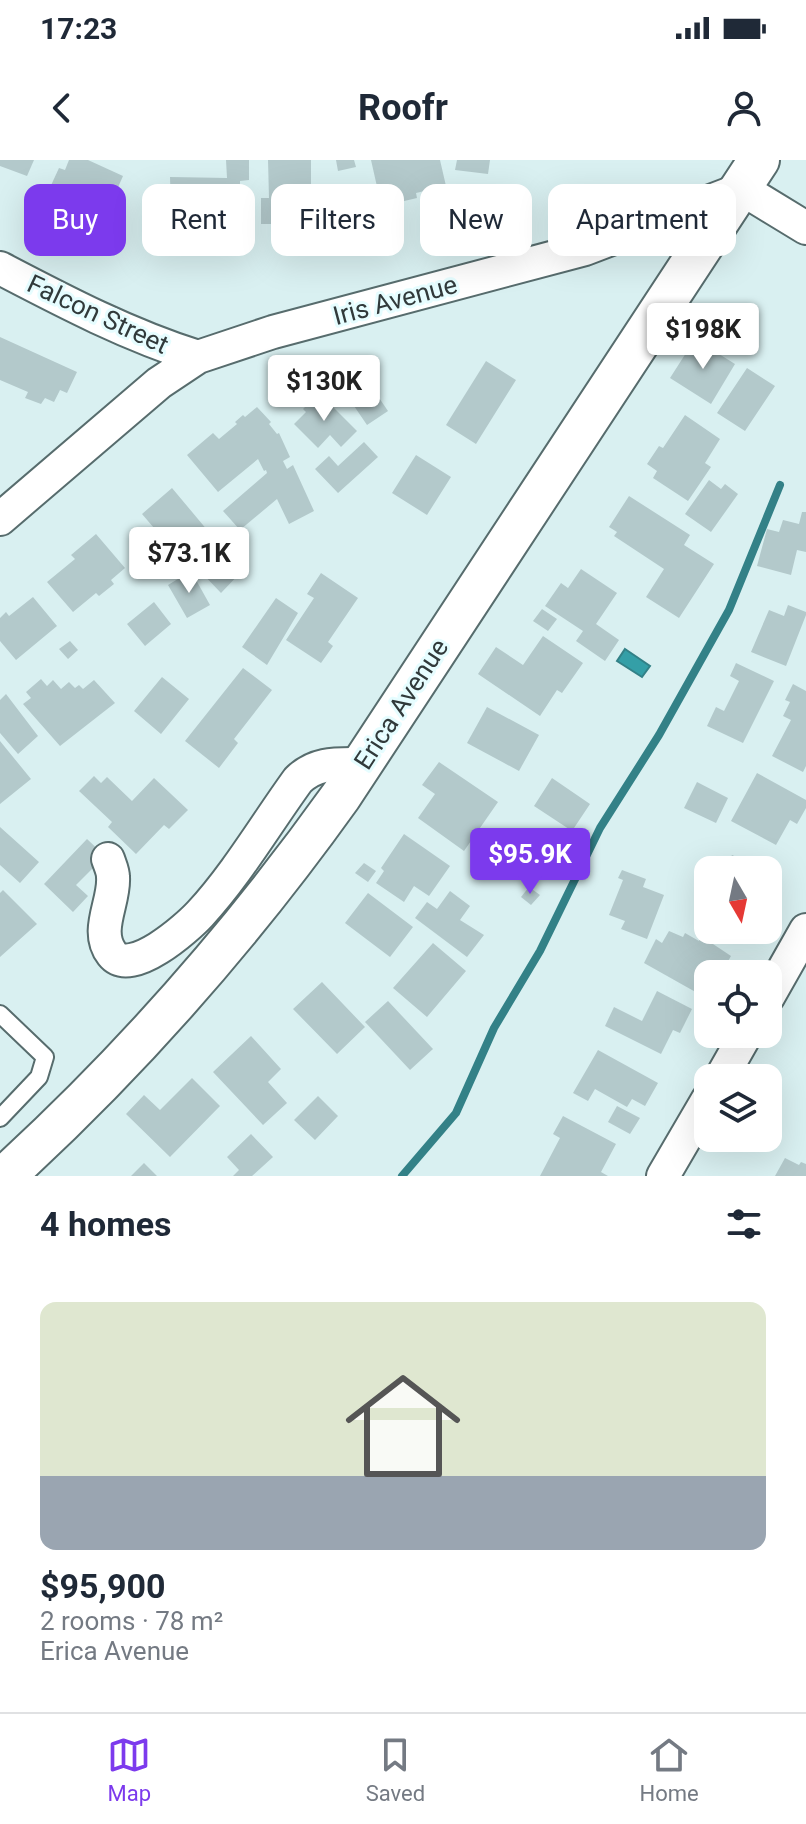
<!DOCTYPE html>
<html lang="en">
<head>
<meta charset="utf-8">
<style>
	:root { --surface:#fff; --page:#f6f6f7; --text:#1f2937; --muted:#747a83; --line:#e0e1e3; --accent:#7c3aed }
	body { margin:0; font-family:Roboto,sans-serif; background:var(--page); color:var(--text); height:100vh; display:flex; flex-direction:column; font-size:30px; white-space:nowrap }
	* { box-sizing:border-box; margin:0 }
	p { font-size:26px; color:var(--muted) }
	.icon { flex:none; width:44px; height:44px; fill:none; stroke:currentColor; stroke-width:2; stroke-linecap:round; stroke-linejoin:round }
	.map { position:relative; height:1016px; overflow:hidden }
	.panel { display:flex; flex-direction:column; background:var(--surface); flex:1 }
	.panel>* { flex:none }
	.banner { position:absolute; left:24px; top:24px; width:758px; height:72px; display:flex; gap:16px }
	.needle { width:52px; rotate:171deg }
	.tools { position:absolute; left:694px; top:696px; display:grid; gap:16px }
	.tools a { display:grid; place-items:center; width:88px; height:88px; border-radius:16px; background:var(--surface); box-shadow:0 8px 32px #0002; font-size:40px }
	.price { position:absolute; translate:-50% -68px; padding:0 18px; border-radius:8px; background:#fff; color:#222; font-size:26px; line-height:52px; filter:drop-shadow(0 2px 4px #0008) }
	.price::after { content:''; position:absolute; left:50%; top:48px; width:24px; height:18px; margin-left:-12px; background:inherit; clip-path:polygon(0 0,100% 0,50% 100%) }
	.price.on { background:var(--accent); color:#fff }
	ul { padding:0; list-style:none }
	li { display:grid; align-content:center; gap:16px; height:424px; padding:0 40px }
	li+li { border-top:2px solid var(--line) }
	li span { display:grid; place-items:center; height:248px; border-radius:16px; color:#555 }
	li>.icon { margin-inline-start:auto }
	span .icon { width:144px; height:144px; fill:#fffc; stroke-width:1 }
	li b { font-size:34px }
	h2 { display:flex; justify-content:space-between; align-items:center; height:96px; padding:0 40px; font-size:34px }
	.tag { padding:0 28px; border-radius:16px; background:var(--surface); box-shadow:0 8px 32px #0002; font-size:28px; line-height:72px }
	.tag.on { background:var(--accent); color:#fff }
	.status { display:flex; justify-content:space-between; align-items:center; height:56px; padding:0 40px; background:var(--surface); direction:ltr }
	.status svg { height:22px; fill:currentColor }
	header { display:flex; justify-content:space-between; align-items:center; height:104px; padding:0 40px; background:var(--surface); font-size:36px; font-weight:700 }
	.menu { display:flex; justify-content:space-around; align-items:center; height:112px; border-top:2px solid var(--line); background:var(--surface); font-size:22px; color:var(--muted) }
	.menu a { display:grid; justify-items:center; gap:4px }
	.menu .on { color:var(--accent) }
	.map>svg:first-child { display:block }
	.water { fill:#349fa7; stroke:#338187; stroke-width:2 }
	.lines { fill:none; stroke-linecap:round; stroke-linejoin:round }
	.stream { stroke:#338187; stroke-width:8 }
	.building { fill:#b3c9cb }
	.service-casing { stroke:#576c6d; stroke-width:20 }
	.minor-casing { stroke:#576c6d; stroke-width:36 }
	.tertiary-casing { stroke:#576c6d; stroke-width:44 }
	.service { stroke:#fff; stroke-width:16 }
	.minor { stroke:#fff; stroke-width:32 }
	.tertiary { stroke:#fff; stroke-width:40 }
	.labels { text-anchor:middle; stroke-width:6; stroke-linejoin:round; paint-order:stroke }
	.street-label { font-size:26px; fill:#313a3b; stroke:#e6fdff }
</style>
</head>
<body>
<div class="status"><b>17:23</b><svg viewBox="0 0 49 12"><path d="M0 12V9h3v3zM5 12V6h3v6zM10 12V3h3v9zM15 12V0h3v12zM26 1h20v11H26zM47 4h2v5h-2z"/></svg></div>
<header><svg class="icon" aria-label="back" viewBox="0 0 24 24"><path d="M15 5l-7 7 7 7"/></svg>Roofr<svg class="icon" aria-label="person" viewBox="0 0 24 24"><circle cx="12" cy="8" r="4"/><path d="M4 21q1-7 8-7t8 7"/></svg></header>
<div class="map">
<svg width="806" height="1016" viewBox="0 0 806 1016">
	<rect width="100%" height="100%" fill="#d9f0f1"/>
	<!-- water -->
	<path class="water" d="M625,489L650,506L642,517L617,501Z"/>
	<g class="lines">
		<!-- stream -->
		<path class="stream" d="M402,1016L456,953L494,868L540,791L600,668L659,575L729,450L780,325"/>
	</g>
	<!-- building -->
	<path class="building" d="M0,0H34L27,16L0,6Z
		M69,0H88L123,16L104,59L47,34L59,8L65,10Z
		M226,0H249V20L240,21V62L200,63L191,83L162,71L171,52L170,17L227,18Z
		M268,0H311V29L320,28V60H297V64H261V38H269Z
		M336,0H354L356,7L338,11Z
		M371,0H440L446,26L416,33L417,38L387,45L388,50L373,53L368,33L378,31Z
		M457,0H490L488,14L455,10Z
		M0,177L77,212L67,233L60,230L54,242L45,238L41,244L25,238L28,232L0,220Z
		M695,179L735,204L711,244L670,218Z
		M486,201L516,220L476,284L446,265Z
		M747,208L775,226L745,271L717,253Z
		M360,210L388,251L367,265L339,224Z
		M319,233L357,271L341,287L330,275L318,288L294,264L306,252L303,249Z
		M257,247L271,262L269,264L277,274L279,273L290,297L283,301L287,309L293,305L314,351L289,364L277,339L240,370L223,351L267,313L266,310L264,311L258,299L218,332L187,295L213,273L219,279L237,264L235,262L243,255L245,257Z
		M685,255L720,279L705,303L711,307L688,341L653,318L657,311L647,304L659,286L663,288Z
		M364,282L378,297L338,333L315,309L329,296L338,306Z
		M416,295L451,317L427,355L392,333Z
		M709,320L721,329L725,324L738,334L711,372L685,354Z
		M172,328L208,371L178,396L142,354Z
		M629,336L690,375L684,385L714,404L679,458L646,437L664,409L614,376L617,372L609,367Z
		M802,352H806V392L797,390L791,415L757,406L767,369L779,372L783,360L799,364Z
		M96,374L125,408L111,420L114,424L99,436L96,433L73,452L47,422L75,399L71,395Z
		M221,390L242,411L221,433L200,411Z
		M581,409L617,433L596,464L619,480L605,501L576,481L583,471L545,446L561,423L568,428Z
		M191,411L210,445L187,458L168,425Z
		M321,413L358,438L328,482L333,486L321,503L286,480L314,438L307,434Z
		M33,437L57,466L16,500L0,481V458L6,452L9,456Z
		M276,438L298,453L267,505L242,487Z
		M154,442L171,464L145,486L127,464Z
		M788,445L806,452V455L786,506L751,492L769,450L784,456Z
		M542,449L557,459L548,471L533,461Z
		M543,476L583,503L562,533L557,530L540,556L478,514L496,487L523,505Z
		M70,481L78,490L68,499L59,489Z
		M736,503L774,521L743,583L707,566L716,547L724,551L739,521L730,516Z
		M243,508L272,530L234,579L238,583L219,608L185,581Z
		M162,517L189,539L161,574L134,551Z
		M41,519L47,526L53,520L61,529L69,522L75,528L79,525L83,529L94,520L115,543L60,586L23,544L31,538L26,532Z
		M793,524L806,531V606L803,612L772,596L791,560L783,556L790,542L785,540Z
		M6,534L38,576L18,594L0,573V540Z
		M487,547L539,575L519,611L467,583Z
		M0,581L31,619L0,644Z
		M439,602L498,642L464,691L418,658L435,634L422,625Z
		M757,613L806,640V648L797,664L790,660L776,685L731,661Z
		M94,616L101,623L107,617L132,641L154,618L188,650L169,669L164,665L136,694L108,667L112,662L79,631Z
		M552,618L590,644L572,671L534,646Z
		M697,622L728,638L716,663L684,648Z
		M0,667L39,702L20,723L0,705Z
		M404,674L450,706L429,736L414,726L404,742L376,723L384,711L381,708Z
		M87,679L105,696L76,725L88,736L73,752L44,724Z
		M732,695L765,710H725Z
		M364,703L376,711L368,722L355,713Z
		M622,710L646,719L643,727L664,735L647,779L621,769L625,761L609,755L623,720L618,718Z
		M529,727L540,735L531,745L521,737Z
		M3,730L37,764L0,797V733Z
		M450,731L470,746L460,760L484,775L467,797L415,758L427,742L437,749Z
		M368,733L413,767L390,797L345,763Z
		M669,771L683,777L685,773L699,781L701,776L731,796L721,814H708V839L644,803L656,779L662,783Z
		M433,783L466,811L427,857L393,828Z
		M322,822L365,867L337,894L293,849Z
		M657,831L692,849L680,873L673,870L661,894L605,866L614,847L642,861Z
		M388,841L433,889L410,910L365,862Z
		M251,876L281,909L268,922L287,943L263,965L213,912Z
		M598,890L658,923L645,946L632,939L627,947L595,929L588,941L573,933Z
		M192,918L220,946L170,997L126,954L144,935L160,950Z
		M318,936L338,956L315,980L294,960Z
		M617,946L640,958L630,974L608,962Z
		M563,956L616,984L601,1012L608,1016H540L560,978L553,974Z
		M251,974L273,997L252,1016H233L239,1010L227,997Z
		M785,998L799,1005L801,1002L806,1004V1016H775Z
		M144,1003L157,1016H131Z"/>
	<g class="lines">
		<!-- service casing -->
		<g class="service-casing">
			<path id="service" d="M0,854L45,897L39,917L0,958"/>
		</g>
		<!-- minor casing -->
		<g class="minor-casing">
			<path id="minor" d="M0,108C65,142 128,175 198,197
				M0,359L159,223L198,197L273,172L585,89L742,29L806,68
				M108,699C110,705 113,711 113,717C115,742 94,771 112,794C131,818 187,768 200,754C237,714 266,664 298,620C316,602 337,604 362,604
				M768,837L806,770
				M721,918L746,874
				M663,1016L708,939"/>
		</g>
		<!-- tertiary casing -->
		<g class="tertiary-casing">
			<path id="tertiary" d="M5,1016C130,902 243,773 341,636L759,0"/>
		</g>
		<!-- service -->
		<use href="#service" class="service"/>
		<!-- minor -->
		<use href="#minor" class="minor"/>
		<!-- tertiary -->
		<use href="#tertiary" class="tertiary"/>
	</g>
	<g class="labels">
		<!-- street labels -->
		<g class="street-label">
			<text transform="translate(395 140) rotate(-15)" y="9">Iris Avenue</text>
			<text transform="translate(98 154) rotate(25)" y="9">Falcon Street</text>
			<text transform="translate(401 544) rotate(-57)" y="9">Erica Avenue</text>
		</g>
	</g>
</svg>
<div class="tools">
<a><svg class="needle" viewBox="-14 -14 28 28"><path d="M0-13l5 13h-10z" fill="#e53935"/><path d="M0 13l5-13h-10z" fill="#747a83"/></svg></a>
<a><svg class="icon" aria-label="locate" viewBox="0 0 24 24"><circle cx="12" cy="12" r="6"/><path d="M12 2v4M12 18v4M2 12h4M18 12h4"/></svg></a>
<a><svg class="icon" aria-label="layers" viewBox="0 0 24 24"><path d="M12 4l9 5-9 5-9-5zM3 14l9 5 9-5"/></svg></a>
</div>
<b class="price" style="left:703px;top:211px">$198K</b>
<b class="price" style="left:324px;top:263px">$130K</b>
<b class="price" style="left:189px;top:435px">$73.1K</b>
<b class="price on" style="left:530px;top:736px">$95.9K</b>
<div class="banner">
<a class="tag on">Buy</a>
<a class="tag">Rent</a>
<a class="tag">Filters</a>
<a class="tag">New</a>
<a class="tag">Apartment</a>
</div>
</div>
<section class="panel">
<h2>4 homes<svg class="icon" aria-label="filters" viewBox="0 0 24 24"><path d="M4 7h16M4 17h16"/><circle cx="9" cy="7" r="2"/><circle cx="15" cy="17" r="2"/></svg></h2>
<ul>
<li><span style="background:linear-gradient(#dfe7d0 70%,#9aa5b1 0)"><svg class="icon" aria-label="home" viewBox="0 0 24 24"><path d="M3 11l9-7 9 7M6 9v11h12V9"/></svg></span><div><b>$95,900</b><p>2 rooms · 78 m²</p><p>Erica Avenue</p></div></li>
</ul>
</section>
<nav class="menu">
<a class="on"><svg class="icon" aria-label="map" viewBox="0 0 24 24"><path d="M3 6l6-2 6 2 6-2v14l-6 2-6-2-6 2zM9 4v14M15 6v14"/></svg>Map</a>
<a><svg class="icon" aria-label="saved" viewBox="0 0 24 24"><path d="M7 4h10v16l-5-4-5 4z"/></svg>Saved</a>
<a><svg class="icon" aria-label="home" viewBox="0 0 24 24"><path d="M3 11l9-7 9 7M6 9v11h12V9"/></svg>Home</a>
</nav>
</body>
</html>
